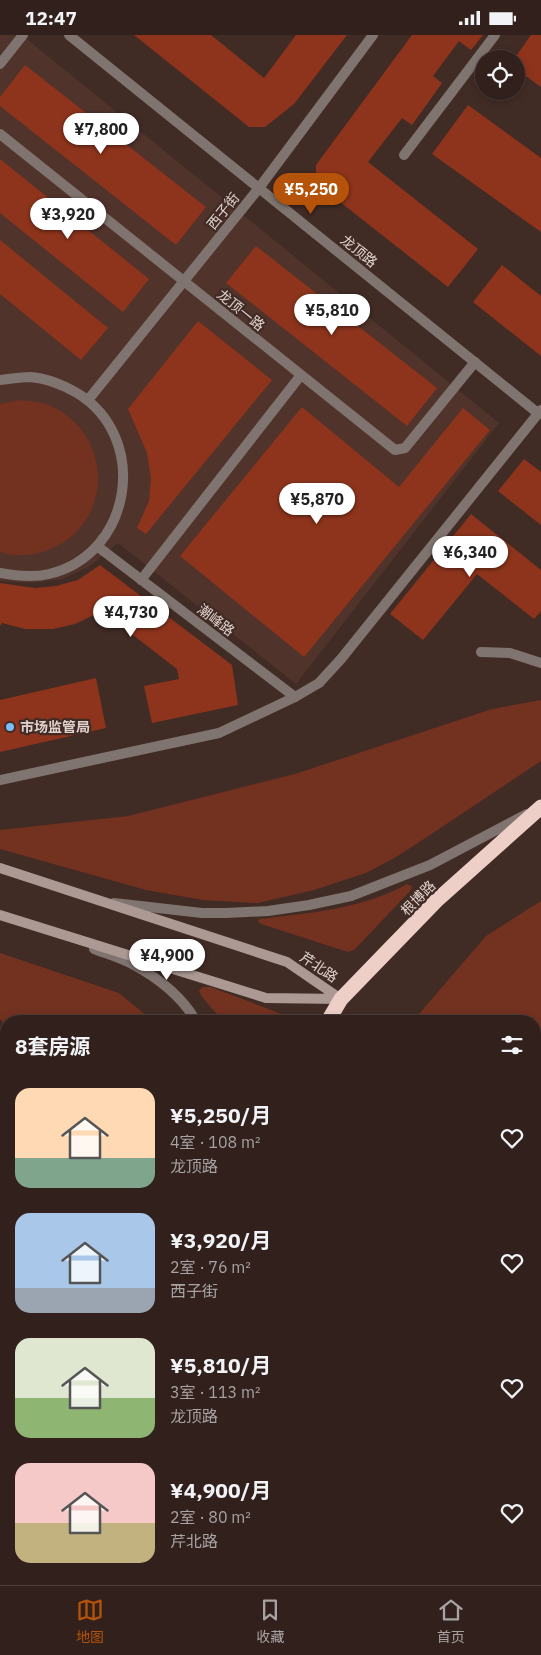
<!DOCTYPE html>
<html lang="zh">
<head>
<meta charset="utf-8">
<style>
	:root { --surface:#31201c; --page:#3d2d29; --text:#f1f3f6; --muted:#a8a3a3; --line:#4c3e3b; --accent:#b45309 }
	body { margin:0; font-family:"IBM Plex Sans","Noto Sans SC",sans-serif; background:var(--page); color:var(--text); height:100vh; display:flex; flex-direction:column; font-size:19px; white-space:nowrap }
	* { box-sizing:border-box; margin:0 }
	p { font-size:16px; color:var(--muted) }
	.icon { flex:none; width:28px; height:28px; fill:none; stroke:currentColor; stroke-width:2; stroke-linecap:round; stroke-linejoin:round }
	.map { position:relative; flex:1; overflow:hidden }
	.panel { position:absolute; left:0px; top:980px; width:541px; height:570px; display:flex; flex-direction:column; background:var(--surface); border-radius:20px 20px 0 0; box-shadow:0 2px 8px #0003,0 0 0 1px var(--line) }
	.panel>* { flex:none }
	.controls { position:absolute; left:475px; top:15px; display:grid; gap:10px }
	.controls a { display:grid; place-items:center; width:50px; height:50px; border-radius:50%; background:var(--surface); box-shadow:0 2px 8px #0003,0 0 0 1px var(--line); font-size:25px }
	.price { position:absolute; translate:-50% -42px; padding:0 11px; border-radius:18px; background:#fff; color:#222; font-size:16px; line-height:32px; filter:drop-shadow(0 1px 2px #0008) }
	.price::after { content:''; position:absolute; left:50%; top:30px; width:15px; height:11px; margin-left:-8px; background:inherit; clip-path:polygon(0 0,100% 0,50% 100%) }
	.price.active { background:var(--accent); color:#fff }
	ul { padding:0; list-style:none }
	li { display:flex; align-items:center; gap:15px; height:125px; padding:0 15px }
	li span { display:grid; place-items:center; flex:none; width:140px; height:100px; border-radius:15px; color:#555 }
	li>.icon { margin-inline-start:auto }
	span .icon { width:60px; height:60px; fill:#fffc; stroke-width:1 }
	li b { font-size:21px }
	h2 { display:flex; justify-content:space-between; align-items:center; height:60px; padding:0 15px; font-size:21px }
	.status { display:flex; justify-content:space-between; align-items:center; height:35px; padding:0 25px; background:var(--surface); direction:ltr }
	.status svg { height:14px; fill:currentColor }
	.dock { display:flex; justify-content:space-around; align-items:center; height:70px; border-top:1px solid var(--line); background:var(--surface); font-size:14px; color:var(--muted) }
	.dock a { display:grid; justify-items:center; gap:2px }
	.dock .active { color:var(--accent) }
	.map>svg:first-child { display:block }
	.built { fill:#50332b }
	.green { fill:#73311f }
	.building { fill:#8e341c }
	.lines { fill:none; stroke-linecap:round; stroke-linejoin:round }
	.lane { stroke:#807470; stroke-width:10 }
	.street { stroke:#807470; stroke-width:10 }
	.secondary { stroke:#ac9994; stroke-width:10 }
	.highway { stroke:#edcfc7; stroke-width:15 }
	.poi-dot { fill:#7bbef8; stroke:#412b25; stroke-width:2 }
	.labels { text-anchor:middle; stroke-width:4.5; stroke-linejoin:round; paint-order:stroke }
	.street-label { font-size:14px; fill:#e0d1cd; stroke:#412b25 }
	.poi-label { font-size:14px; font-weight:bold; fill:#e0d1cd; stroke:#412b25; text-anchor:start }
</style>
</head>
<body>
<div class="status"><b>12:47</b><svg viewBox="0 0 49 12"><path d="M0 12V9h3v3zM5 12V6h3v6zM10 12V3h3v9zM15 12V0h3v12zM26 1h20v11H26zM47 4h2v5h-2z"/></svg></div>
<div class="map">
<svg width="541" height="1550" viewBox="0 0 541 1550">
	<rect width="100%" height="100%" fill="#412b25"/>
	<!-- built -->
	<path class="built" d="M0,0H22L499,388L296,649L118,508L90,531L63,544L32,548L0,546Z"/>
	<!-- green -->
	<path class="green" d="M19,365C28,366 38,366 46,369C113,394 117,489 48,515C33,521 16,522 0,517V369Z
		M541,665V726L424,804L396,822L366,838L314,855L258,868L203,865L146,855L0,814V795L128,781L295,739L492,674Z
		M407,849L412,851L411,855L359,910L354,915L348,917L261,889L258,886L259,884C310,878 362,874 407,849Z
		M541,866V1550H126L128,1544H535V986H413L486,901Z
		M0,918L119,958L153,986H6V991L0,984Z
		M203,952H211L284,980L292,986H223L202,962L199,956Z"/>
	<!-- building -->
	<path class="building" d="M134,0H211L264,43L296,0H347L294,69L265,92H249Z
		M412,0H483L471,15L459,6L433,41L442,48L412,90L402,83L368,127L478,214L448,252L316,148V130Z
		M531,0H541V52L516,34V24H514Z
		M25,30L206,172L176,210L0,71V62Z
		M468,70L541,123V197L432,119Z
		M0,124L149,244L123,277L0,178Z
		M0,205L108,293L81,325L0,259Z
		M256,211L437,353L407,391L226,248Z
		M502,230L541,261V321L473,267Z
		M198,286L272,345L146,499L137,493L149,466L151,443L147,418L128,374Z
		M302,372L399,452L463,373L490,395L304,622L180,521Z
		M524,424L541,437V490L498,456Z
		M471,479L541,535V576L534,584L477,539L423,605L390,579Z
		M100,530L232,630L238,670L152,688L144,651L179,644L177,634L102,576L75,589L53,594H25L2,588L0,591V548L35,553L56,551L78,545Z
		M96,643L106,693L0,717V665Z"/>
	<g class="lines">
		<!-- lane -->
		<path class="lane" d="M0,29L23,0
			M0,99L395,415L405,413L475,327
			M404,120L495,0
			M141,545L301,340
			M481,617L510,618L541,628
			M0,745L219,698L295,662L319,648L341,624L541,375
			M114,868L202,878H226L268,876L309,870L351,861L430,830L527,779
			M94,914C107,919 121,923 134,930C158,943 182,962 196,986"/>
		<!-- street -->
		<path class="street" d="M69,0L539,379
			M0,345C10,344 21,342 30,342C47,343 63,350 77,358C150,402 133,519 49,539C33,543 16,541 0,538
			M88,365L259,153L373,0
			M97,511L295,662"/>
		<!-- secondary -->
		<path class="secondary" d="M0,833L287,927L341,964
			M0,880L266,963L341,964"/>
		<!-- highway -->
		<path class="highway" d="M328,986L341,964L436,866L541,772
			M82,1550L84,1544"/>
	</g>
	<!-- markers -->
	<circle class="poi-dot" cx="10" cy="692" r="5"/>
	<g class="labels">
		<!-- street labels -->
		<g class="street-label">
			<text transform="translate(223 176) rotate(-51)" y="5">西子街</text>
			<text transform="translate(359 216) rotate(39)" y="5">龙顶路</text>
			<text transform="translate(241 275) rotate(39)" y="5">龙顶一路</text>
			<text transform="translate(216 585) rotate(37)" y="5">潮峰路</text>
			<text transform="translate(418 863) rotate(-45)" y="5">根博路</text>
			<text transform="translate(319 932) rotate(34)" y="5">芹北路</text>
		</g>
		<!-- poi labels -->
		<g class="poi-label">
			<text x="20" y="697">市场监管局</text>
		</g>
	</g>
</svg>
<div class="controls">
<a><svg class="icon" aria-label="locate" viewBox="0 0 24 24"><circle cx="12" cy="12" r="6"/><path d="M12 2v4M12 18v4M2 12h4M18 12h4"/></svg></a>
</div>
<b class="price" style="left:101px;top:120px">¥7,800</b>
<b class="price active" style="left:311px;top:180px">¥5,250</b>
<b class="price" style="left:68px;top:205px">¥3,920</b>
<b class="price" style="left:332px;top:301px">¥5,810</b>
<b class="price" style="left:317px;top:490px">¥5,870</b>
<b class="price" style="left:470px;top:543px">¥6,340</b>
<b class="price" style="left:131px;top:603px">¥4,730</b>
<b class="price" style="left:167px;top:946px">¥4,900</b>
<section class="panel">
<h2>8套房源<svg class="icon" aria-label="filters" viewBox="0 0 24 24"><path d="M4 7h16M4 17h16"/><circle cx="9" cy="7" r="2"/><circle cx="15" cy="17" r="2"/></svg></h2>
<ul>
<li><span style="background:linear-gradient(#ffd9b3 70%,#7fa58c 0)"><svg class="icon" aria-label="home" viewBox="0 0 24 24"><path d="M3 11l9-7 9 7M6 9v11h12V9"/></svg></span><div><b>¥5,250/月</b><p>4室 · 108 m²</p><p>龙顶路</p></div><svg class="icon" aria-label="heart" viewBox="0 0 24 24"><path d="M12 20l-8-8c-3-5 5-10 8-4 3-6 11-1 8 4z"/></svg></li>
<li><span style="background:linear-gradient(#a9c7e8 75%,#9aa5b1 0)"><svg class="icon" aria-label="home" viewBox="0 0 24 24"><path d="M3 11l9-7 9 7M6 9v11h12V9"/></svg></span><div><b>¥3,920/月</b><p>2室 · 76 m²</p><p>西子街</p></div><svg class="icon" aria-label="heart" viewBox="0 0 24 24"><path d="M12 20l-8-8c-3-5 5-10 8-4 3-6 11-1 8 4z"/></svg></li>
<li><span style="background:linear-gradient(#dfe7d0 60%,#8fb573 0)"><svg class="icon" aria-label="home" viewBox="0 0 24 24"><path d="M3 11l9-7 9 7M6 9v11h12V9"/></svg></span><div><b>¥5,810/月</b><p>3室 · 113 m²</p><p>龙顶路</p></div><svg class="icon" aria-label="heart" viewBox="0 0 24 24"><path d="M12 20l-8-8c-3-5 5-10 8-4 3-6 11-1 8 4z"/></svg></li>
<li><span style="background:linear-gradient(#f6c9c9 60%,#c2b280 0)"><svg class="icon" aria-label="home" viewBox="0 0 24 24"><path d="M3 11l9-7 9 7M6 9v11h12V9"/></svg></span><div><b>¥4,900/月</b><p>2室 · 80 m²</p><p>芹北路</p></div><svg class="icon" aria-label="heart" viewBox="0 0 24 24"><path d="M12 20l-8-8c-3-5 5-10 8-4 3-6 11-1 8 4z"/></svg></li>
</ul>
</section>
</div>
<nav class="dock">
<a class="active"><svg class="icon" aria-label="map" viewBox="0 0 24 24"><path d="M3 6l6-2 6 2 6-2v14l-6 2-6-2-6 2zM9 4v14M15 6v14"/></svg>地图</a>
<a><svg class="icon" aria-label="saved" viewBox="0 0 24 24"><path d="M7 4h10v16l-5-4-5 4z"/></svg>收藏</a>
<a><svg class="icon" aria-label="home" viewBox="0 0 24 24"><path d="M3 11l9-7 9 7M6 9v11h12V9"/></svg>首页</a>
</nav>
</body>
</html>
